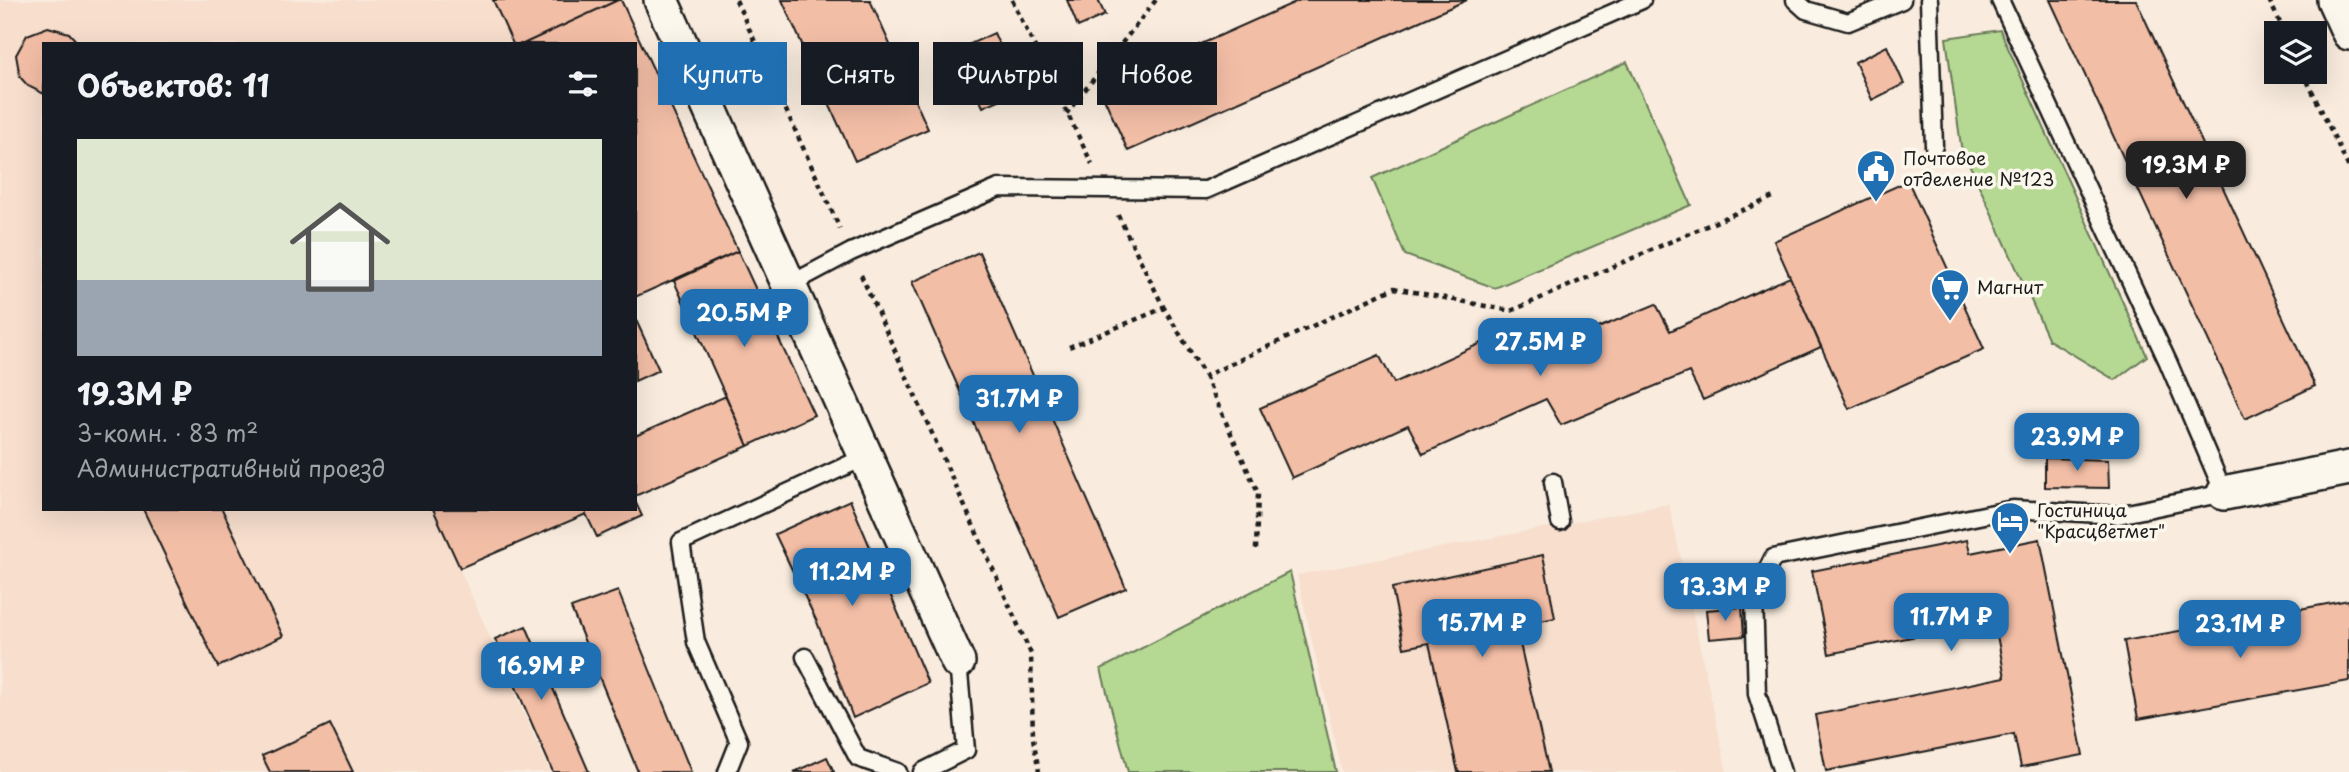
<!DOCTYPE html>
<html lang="ru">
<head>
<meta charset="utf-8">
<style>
	:root { --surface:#171b24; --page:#20242c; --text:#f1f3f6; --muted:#9ea1a6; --line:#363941; --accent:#1f6fb2 }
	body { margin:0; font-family:"Playpen Sans",sans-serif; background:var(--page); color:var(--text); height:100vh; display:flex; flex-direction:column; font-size:26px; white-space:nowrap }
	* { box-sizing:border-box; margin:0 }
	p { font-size:23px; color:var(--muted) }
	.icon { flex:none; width:38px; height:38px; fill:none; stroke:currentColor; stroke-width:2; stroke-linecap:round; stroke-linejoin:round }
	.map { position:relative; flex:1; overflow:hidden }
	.details { position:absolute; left:42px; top:42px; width:595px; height:469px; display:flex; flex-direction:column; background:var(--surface); border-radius:0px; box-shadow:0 7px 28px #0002 }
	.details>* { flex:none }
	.top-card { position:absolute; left:658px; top:42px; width:665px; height:63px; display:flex; gap:14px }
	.tools { position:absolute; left:2264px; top:21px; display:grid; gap:14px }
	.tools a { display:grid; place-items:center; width:63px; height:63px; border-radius:0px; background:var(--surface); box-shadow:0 7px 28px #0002; font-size:35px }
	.price { position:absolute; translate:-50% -60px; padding:0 16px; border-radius:14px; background:var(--accent); color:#fff; font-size:23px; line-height:46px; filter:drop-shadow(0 2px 4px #0008) }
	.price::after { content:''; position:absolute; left:50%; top:42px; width:21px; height:16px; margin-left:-10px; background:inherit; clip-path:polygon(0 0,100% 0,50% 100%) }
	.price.current { background:#222; color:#fff }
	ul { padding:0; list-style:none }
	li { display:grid; align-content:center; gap:14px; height:371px; padding:0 35px }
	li+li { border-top:2px solid var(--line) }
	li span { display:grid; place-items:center; height:217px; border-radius:0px; color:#555 }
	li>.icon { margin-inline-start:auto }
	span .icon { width:126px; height:126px; fill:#fffc; stroke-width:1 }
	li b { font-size:30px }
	h2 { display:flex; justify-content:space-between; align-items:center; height:84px; padding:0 35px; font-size:30px }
	.tag { padding:0 24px; border-radius:0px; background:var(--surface); box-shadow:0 7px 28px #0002; font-size:24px; line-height:63px }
	.tag.current { background:var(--accent); color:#fff }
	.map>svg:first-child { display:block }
	.built { fill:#f7decd }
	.green { fill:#b5d993; stroke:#687a58; stroke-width:2 }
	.building { fill:#f3bea6; stroke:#1c1c1c; stroke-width:2 }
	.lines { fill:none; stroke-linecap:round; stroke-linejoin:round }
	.lane-casing { stroke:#1c1c1c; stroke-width:21 }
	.street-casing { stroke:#1c1c1c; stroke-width:38 }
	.path { stroke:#1c1c1c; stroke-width:4.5; stroke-dasharray:5 5; stroke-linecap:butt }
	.lane { stroke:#fbf7ec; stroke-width:16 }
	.street { stroke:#fbf7ec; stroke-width:33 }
	.labels { text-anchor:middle; stroke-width:7; stroke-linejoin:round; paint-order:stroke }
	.poi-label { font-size:18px; fill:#1c1c1c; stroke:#fbf7ec; text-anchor:start }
</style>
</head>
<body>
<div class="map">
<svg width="2349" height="772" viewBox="0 0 2349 772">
	<rect width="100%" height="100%" fill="#f9ecde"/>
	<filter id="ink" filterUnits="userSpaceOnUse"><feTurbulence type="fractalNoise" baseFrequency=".0143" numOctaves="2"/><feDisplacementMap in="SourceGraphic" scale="14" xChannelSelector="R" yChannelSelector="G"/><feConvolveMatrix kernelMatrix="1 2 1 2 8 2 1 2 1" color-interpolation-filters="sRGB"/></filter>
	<g filter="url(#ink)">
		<!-- built -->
		<path class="built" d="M0,0H621L738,251L635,297V44H44V509H433L550,772H0Z
			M1669,504L1727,772H1342L1297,575Z"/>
		<!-- green -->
		<path class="green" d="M2000,30L2147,356L2115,380L2049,340L1961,146L1946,38Z
			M1627,62L1691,205L1495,288L1405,255L1372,178Z
			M1290,572L1336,772H1128L1101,669Z"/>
		<!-- building -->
		<path class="building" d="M493,0H618L523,44H513Z
			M618,0H621L738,251L635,297V44H523Z
			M782,0H870L928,129L855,161Z
			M1067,0H1098L1105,15L1078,27Z
			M1300,0H1467L1128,151L1100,89Z
			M2050,0H2136L2315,386L2245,419Z
			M48,27L69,33L79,44H44V94L28,86L20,77L16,55L27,35Z
			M994,33L1020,91L983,107L957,50Z
			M1887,46L1904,84L1872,100L1855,62Z
			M1908,181L1984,349L1849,409L1774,241Z
			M738,251L814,415L748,446L674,281Z
			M979,252L1126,588L1059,617L912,282Z
			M1790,277L1821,347L1703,400L1689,372L1561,425L1546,399L1423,454L1408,425L1292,478L1260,408L1379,355L1394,383L1512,329L1528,357L1656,304L1670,331Z
			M635,318L659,370L635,381Z
			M726,396L748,446L635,496V436Z
			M2045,458L2108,460L2109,488L2045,487Z
			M850,500L928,683L853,718L817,622L775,534Z
			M635,501L642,516L597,537L586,514L460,568L433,509H635Z
			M143,509H222L283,636L218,667Z
			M2040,539L2083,755L2021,767L2014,734L1826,771L1815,715L2005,677L1994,620L1829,654L1812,571L1967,540L1970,553Z
			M1543,555L1555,618L1516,626L1549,772H1458L1429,643L1404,648L1392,588Z
			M618,591L691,772H638L571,608Z
			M2349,600V681L2138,719L2124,641Z
			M1742,607L1744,636L1709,639L1706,610Z
			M526,626L589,772H553L495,639Z
			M330,724L353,772H270L262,756Z
			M827,757L834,772H794Z"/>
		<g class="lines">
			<!-- lane casing -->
			<g class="lane-casing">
				<path id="lane" d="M1795,0L1806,10L1848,22L1902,0
					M1929,0L1934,146
					M789,285L851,252L999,188L1206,190L1642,0
					M1553,482L1560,522
					M805,657L858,758L898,772
					M727,772L739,742L696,642L681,542L865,457
					M922,772L966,750L958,662
					M1782,772L1757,694L1754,596L1773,558L2013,509L2118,515L2224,493L2168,362L2000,0"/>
			</g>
			<!-- street casing -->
			<g class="street-casing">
				<path id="street" d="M661,0L958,662
					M2334,0L2349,33
					M2224,493L2349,468"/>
			</g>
			<!-- path -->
			<path class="path" d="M736,0L840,229
				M1012,0L1092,164
				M2269,0L2285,33
				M2303,72L2349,168
				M1066,114L1156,0
				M1118,215L1164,308
				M861,275L1031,654L1033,738L1039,772
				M1069,347L1164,308L1205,376L1394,288L1511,311L1773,197
				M1205,376L1258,493L1256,549"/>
			<!-- lane -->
			<use href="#lane" class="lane"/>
			<!-- street -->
			<use href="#street" class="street"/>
		</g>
	</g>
	<!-- icons -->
	<defs>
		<g id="civic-pin" transform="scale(2.0125)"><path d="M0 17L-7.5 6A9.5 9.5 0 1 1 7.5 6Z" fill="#1f6fb2" stroke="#fbf7ec"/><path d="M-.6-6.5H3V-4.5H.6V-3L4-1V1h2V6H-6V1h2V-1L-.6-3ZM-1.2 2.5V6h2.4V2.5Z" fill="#fff"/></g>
		<g id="supermarket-pin" transform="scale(2.0125)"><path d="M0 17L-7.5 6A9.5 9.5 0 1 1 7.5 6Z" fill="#1f6fb2" stroke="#fbf7ec"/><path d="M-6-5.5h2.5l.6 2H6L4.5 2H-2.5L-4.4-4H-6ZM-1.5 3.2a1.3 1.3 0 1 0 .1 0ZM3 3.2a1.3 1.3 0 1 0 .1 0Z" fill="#fff"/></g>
		<g id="hotel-pin" transform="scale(2.0125)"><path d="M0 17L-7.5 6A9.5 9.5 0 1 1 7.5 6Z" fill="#1f6fb2" stroke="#fbf7ec"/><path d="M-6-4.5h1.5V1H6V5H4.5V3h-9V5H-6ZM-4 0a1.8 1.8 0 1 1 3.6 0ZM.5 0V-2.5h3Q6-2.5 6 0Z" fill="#fff"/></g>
	</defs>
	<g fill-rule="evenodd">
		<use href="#civic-pin" x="1876" y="169"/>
		<use href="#supermarket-pin" x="1950" y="288"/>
		<use href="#hotel-pin" x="2010" y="521"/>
	</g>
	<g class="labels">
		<!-- poi labels -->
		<g class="poi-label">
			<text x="1903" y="165">Почтовое<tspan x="1903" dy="21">отделение №123</tspan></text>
			<text x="1977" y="294">Магнит</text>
			<text x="2037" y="517">Гостиница<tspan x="2037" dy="21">"Красцветмет"</tspan></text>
		</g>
	</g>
</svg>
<div class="tools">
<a><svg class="icon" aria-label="layers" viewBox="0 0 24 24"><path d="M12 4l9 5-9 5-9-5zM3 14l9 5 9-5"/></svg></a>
</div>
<b class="price current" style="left:2186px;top:201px">19.3M ₽</b>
<b class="price" style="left:744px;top:349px">20.5M ₽</b>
<b class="price" style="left:1540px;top:378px">27.5M ₽</b>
<b class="price" style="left:1019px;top:435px">31.7M ₽</b>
<b class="price" style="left:2077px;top:473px">23.9M ₽</b>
<b class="price" style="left:852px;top:608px">11.2M ₽</b>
<b class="price" style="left:1725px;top:623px">13.3M ₽</b>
<b class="price" style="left:1951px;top:653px">11.7M ₽</b>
<b class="price" style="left:1482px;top:659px">15.7M ₽</b>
<b class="price" style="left:2240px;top:660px">23.1M ₽</b>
<b class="price" style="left:541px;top:702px">16.9M ₽</b>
<div class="top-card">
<a class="tag current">Купить</a>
<a class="tag">Снять</a>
<a class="tag">Фильтры</a>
<a class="tag">Новое</a>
</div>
<section class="details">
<h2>Объектов: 11<svg class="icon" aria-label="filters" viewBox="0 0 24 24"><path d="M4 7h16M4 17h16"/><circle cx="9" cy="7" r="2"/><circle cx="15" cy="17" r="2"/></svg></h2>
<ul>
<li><span style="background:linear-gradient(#dfe7d0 65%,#9aa5b1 0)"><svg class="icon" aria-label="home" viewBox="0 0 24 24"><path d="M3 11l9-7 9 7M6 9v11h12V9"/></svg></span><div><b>19.3M ₽</b><p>3-комн. · 83 m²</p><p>Административный проезд</p></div></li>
</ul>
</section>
</div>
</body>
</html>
